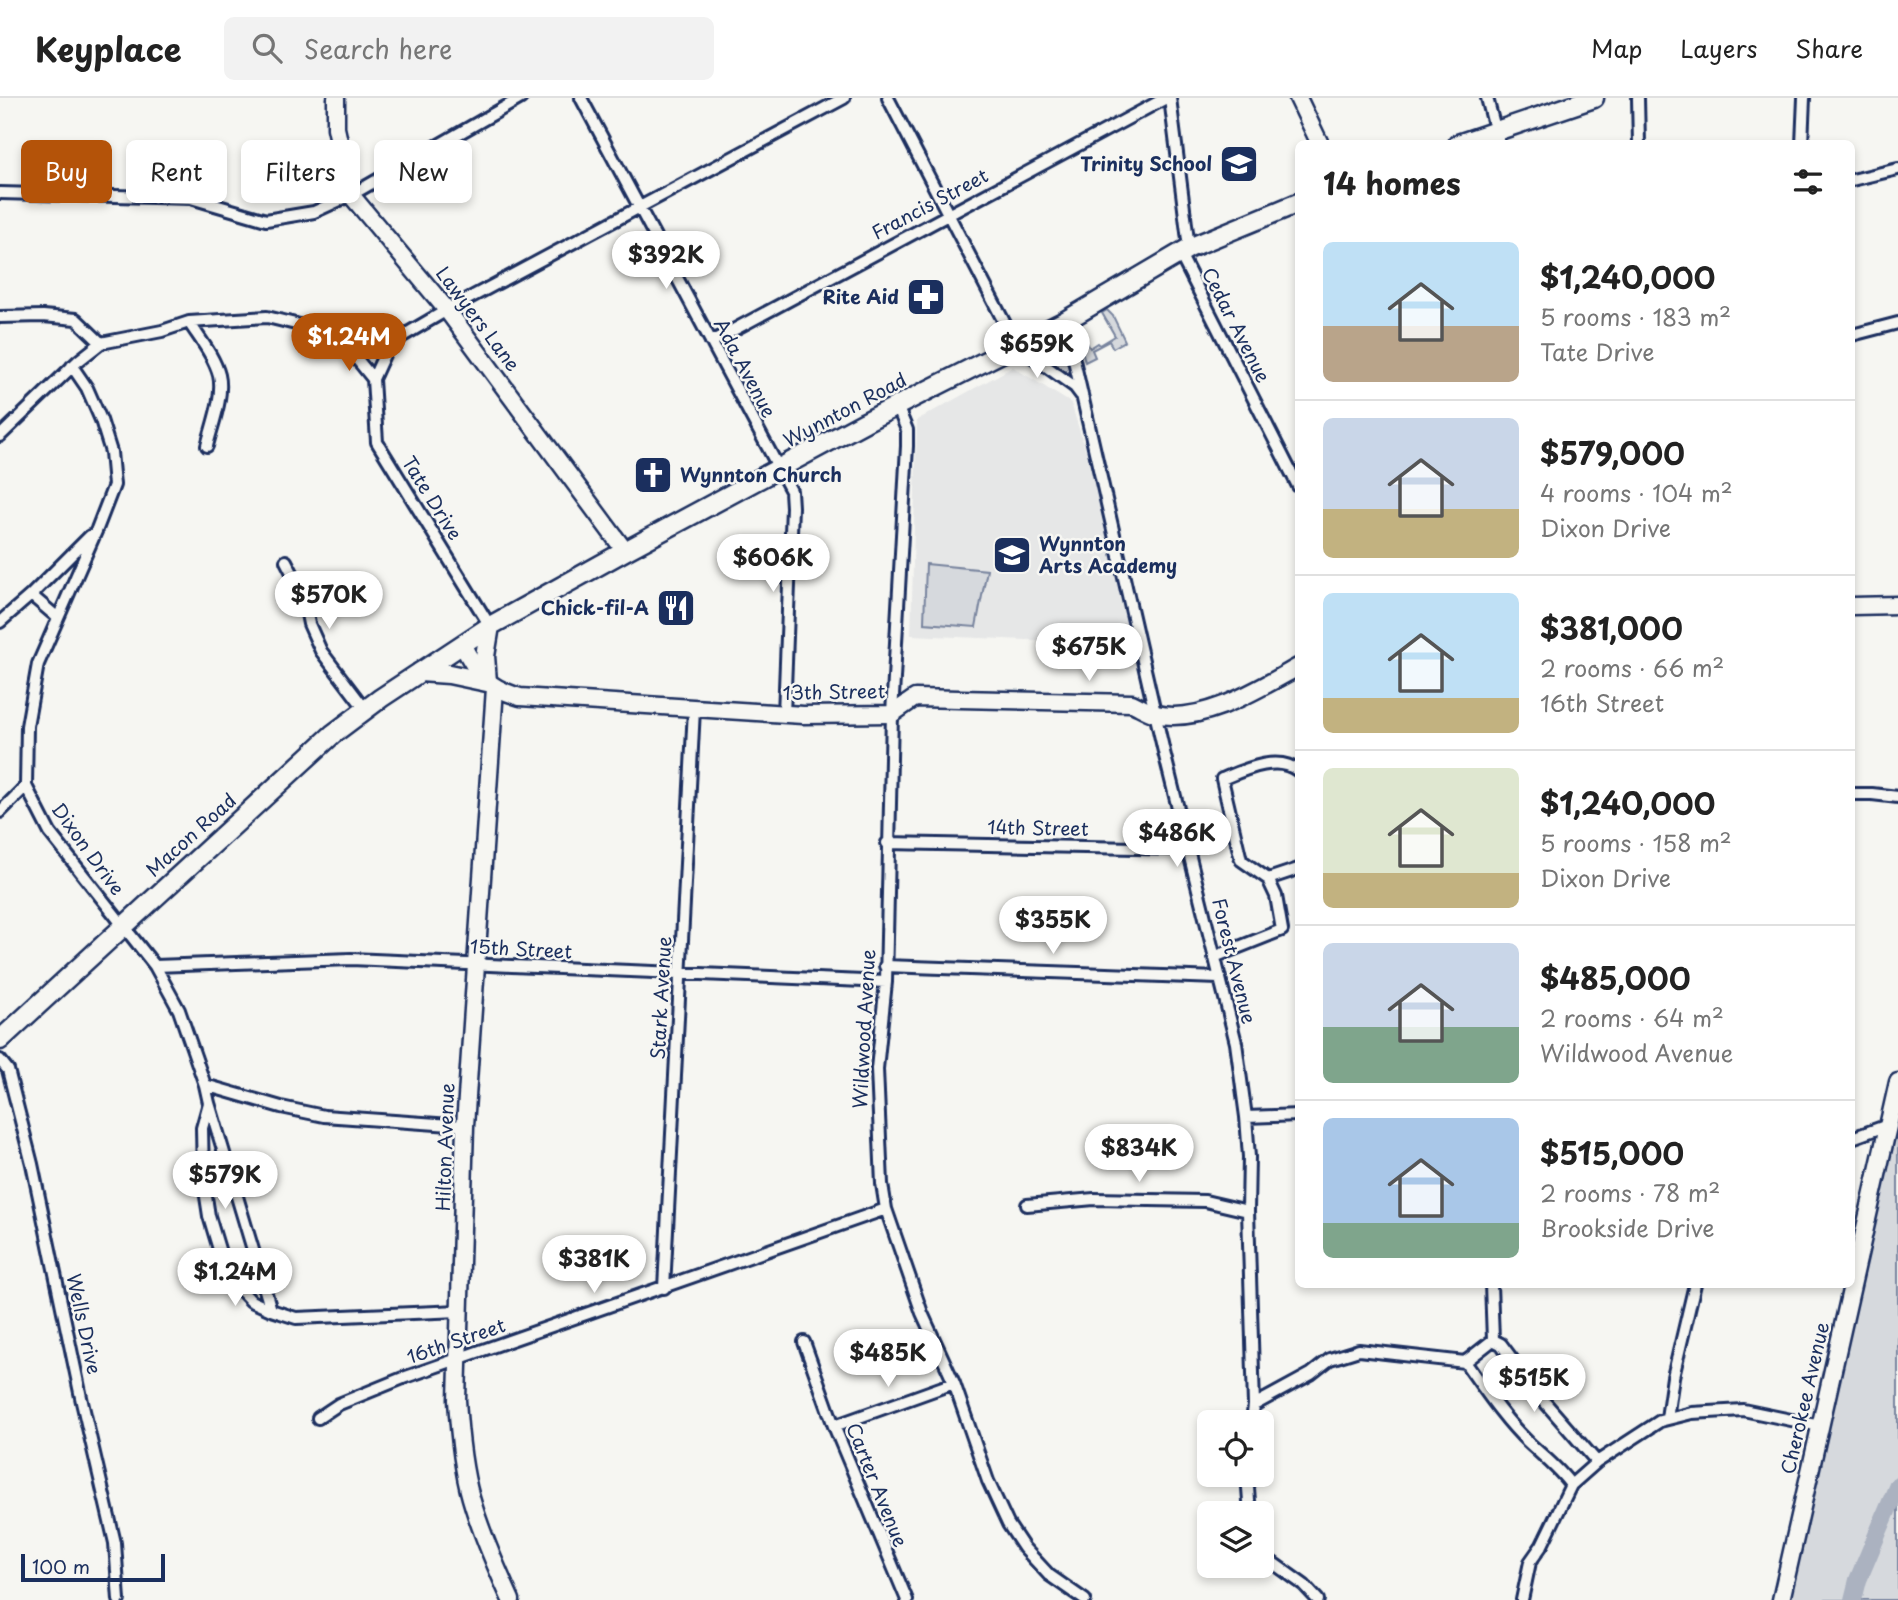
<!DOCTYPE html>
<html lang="en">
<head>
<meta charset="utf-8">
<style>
	:root { --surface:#fff; --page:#f2f2f2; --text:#222; --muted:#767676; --line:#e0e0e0; --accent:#b45309 }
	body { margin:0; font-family:"Playpen Sans",sans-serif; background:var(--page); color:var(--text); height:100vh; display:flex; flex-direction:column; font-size:26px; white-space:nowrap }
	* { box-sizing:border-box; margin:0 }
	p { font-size:23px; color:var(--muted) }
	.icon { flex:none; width:38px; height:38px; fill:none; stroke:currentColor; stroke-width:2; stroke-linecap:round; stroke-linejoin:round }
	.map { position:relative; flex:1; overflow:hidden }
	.drawer { position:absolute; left:1295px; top:42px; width:560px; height:1148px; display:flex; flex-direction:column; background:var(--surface); border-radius:10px; box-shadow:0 4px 10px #0003 }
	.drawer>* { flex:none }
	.top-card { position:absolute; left:21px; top:42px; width:665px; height:63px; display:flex; gap:14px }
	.buttons { position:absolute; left:1197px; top:1312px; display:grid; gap:14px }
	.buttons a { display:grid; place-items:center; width:77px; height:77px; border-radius:10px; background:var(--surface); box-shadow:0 4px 10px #0003; font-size:35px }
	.scale { position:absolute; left:21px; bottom:18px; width:144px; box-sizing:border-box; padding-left:7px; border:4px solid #1b2f5e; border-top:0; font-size:19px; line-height:24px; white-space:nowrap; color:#1b2f5e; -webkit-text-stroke:5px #f6f6f2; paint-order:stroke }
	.price { position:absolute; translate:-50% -60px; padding:0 16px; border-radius:24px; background:#fff; color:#222; font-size:23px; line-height:46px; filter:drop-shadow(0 2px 4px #0008) }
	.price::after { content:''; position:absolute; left:50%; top:42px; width:21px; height:16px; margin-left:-10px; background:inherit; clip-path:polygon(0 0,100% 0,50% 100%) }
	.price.active { background:var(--accent); color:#fff }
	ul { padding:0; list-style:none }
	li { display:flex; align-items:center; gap:21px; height:175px; padding:0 28px }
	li+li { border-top:2px solid var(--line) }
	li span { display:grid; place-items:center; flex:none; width:196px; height:140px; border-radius:10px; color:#555 }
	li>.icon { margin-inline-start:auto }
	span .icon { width:84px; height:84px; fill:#fffc; stroke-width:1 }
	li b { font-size:30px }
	h2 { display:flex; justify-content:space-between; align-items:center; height:84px; padding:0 28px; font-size:30px }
	.chip { padding:0 24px; border-radius:10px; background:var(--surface); box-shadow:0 4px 10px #0003; font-size:24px; line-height:63px }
	.chip.active { background:var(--accent); color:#fff }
	header { display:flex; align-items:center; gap:42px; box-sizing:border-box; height:98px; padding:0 35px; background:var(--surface); border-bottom:2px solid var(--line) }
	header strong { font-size:33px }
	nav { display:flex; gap:38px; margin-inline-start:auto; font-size:24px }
	.search { width:490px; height:63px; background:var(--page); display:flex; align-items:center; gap:18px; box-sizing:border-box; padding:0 24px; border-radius:10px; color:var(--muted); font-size:26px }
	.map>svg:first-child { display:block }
	.built { fill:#e6e7e7 }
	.green { fill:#d6d9dd; stroke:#78849e; stroke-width:2 }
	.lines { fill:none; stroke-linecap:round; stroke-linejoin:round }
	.river { stroke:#abb2c0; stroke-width:18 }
	.street-casing { stroke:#1b2f5e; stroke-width:16 }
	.secondary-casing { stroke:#1b2f5e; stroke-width:21 }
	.primary-casing { stroke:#1b2f5e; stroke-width:23 }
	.street { stroke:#f6f6f2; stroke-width:10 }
	.secondary { stroke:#f6f6f2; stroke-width:16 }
	.primary { stroke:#f6f6f2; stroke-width:18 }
	.labels { text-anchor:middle; stroke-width:5; stroke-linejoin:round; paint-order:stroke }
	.poi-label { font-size:19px; font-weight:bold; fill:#1b2f5e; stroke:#f6f6f2; text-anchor:end }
	.street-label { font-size:19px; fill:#1b2f5e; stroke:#f6f6f2 }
</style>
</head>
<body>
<header>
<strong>Keyplace</strong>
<div class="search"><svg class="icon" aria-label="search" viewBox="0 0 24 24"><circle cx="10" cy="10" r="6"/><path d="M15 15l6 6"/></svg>Search here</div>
<nav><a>Map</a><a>Layers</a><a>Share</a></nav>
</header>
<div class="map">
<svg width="1898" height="1502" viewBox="0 0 1898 1502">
	<rect width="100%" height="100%" fill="#f6f6f2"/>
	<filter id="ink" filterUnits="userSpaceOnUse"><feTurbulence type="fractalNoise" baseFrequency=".0143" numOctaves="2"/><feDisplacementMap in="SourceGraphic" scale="14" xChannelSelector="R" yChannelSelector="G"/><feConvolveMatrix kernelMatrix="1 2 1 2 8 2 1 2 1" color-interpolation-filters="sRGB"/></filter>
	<g filter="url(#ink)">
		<!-- built -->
		<path class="built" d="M1013,269L1071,305L1093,376L1130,537L1051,543L911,537L917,322Z"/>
		<!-- green -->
		<path class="green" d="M1107,212L1113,218L1125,243L1113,250L1109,243L1092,252L1095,259L1085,264L1080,244L1084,240L1090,250L1098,245L1100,247L1115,238L1102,215Z
			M1065,237L1073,278L1072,279L1034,254Z
			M926,466L987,472L976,529L924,525Z
			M1898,1024V1502H1788Z"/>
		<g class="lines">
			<!-- river -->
			<path class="river" d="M1853,1502L1858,1482L1898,1387"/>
			<!-- street casing -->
			<g class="street-casing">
				<path id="street" d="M581,0L791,393L792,409L784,616
					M888,0L1016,247L1075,289L1081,297
					M1170,0L1189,150
					M1487,0L1499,46
					M1638,0L1639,46
					M1802,46L1804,0
					M1852,82L1898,71
					M0,95L191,100L266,122L314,114L351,97L521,0
					M1180,156L1298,388
					M0,219L43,218L76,221L101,245L162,233L189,224L267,219L316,231L348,250L389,246L447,212L844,0
					M1065,223L1164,654L1236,945L1246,1019L1249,1059L1248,1113L1254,1307L1252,1325
					M189,224C199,240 214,258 219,277C224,298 212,327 207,348
					M1852,237L1898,225
					M711,244L1166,0
					M389,246L373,281L377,344L490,528
					M348,250L373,281
					M72,268L87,290L101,322L111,354L114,387L97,431L38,566L27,628L26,688L50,735L155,868L179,912L205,987L209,1005L202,1030L203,1079L209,1118L221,1158L235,1186L251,1203L271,1212L296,1220L460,1213
					M897,308L907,332V348L892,616L886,884L877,971L882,1086L886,1111L922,1215L954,1285L988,1383L1008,1426L1024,1450L1049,1477L1085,1502
					M0,338L78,263L101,245
					M286,463L303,496L309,526L321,553L365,611
					M31,497L58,520
					M0,524L31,497L90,438
					M1298,673C1278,656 1244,672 1222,681L1241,762L1268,781L1298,771
					M1852,696H1872L1898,699
					M0,714L26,688
					M887,745L1188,751
					M1214,859L1282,832L1276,798L1268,781
					M155,868L351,861L886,884
					M885,868L1219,880
					M0,962L8,972L32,1066L82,1304L115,1445L119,1502
					M205,987L281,1009L324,1018L465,1028
					M209,1005L271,1212
					M1246,1019L1298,1017
					M1852,1040L1888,1027
					M1027,1107L1094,1101L1205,1103L1248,1113
					M664,1190L694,611
					M1493,1242L1501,1246L1542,1301L1597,1364
					M804,1244L834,1328L907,1502
					M1465,1264L1493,1242L1491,1186
					M1254,1307L1311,1276L1330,1261L1359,1252L1465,1264C1485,1292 1504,1321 1529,1345C1544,1359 1559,1370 1571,1387
					M318,1320L339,1306L403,1280L886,1111
					M1667,1320L1673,1279L1695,1186
					M834,1328L954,1285
					M1247,1377L1250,1416
					M1262,1457L1304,1487L1318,1502
					M1522,1502L1530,1464L1542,1447L1571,1387L1597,1364L1660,1323L1692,1315L1743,1312L1820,1328"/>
			</g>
			<!-- secondary casing -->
			<g class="secondary-casing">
				<path id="secondary" d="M336,0V30L351,97L447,212L625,453
					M1298,0L1320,46
					M1852,508L1898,507
					M462,546C478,577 486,589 520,599L803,617L892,616L915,600L1132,605C1139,608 1148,614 1156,616C1202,627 1260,590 1298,569
					M495,590L465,1028L457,1302C459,1334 462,1369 471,1400C481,1435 496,1469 511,1502
					M1781,1502L1898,984"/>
			</g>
			<!-- primary casing -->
			<g class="primary-casing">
				<path id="primary" d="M1458,46L1594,0
					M420,574L449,576L487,584L485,558L490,528
					M0,942L333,636L381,600L490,528L625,453L865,324L1065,223L1189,150L1298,105"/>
			</g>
			<!-- street -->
			<use href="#street" class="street"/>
			<!-- secondary -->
			<use href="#secondary" class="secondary"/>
			<!-- primary -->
			<use href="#primary" class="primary"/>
		</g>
	</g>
	<!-- icons -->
	<defs>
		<g id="school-square" transform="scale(2.0125)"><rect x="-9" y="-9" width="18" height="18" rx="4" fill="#1b2f5e" stroke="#f6f6f2"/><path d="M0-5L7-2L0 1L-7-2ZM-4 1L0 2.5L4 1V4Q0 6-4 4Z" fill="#fff"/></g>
		<g id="pharmacy-square" transform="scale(2.0125)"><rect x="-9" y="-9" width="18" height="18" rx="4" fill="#1b2f5e" stroke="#f6f6f2"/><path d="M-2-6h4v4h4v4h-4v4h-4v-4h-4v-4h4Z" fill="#fff"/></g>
		<g id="church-square" transform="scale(2.0125)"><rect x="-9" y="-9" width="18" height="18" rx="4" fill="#1b2f5e" stroke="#f6f6f2"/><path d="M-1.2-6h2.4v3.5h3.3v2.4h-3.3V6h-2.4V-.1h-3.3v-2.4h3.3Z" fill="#fff"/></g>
		<g id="restaurant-square" transform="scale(2.0125)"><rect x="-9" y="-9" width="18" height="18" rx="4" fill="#1b2f5e" stroke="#f6f6f2"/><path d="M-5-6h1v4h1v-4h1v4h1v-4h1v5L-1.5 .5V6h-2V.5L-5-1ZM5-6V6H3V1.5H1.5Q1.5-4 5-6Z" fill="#fff"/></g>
	</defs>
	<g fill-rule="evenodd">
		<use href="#school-square" x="1239" y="66"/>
		<use href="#pharmacy-square" x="926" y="199"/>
		<use href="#church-square" x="653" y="377"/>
		<use href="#school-square" x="1012" y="457"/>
		<use href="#restaurant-square" x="676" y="510"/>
	</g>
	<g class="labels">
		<!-- poi labels -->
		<g class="poi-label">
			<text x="1212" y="73">Trinity School</text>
			<text x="899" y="206">Rite Aid</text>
			<text x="680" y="384" text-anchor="start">Wynnton Church</text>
			<text x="1039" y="453" text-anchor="start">Wynnton<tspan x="1039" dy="22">Arts Academy</tspan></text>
			<text x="649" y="517">Chick-fil-A</text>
		</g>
		<!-- street labels -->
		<g class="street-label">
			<text transform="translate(930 106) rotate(-28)" y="7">Francis Street</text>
			<text transform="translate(478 221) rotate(53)" y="7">Lawyers Lane</text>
			<text transform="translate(1236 227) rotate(63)" y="7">Cedar Avenue</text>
			<text transform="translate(745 270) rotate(62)" y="7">Ada Avenue</text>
			<text transform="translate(845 312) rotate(-28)" y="7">Wynnton Road</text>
			<text transform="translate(432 400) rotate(58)" y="7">Tate Drive</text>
			<text transform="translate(834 594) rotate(-1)" y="7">13th Street</text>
			<text transform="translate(1038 730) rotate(1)" y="7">14th Street</text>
			<text transform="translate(191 737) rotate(-42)" y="7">Macon Road</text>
			<text transform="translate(88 751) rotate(54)" y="7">Dixon Drive</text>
			<text transform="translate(521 851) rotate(3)" y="7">15th Street</text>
			<text transform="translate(1234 863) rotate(76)" y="7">Forest Avenue</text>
			<text transform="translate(661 900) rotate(-87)" y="7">Stark Avenue</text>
			<text transform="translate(864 931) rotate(-87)" y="7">Wildwood Avenue</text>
			<text transform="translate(445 1049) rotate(-88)" y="7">Hilton Avenue</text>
			<text transform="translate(84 1226) rotate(78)" y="7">Wells Drive</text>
			<text transform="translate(456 1243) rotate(-19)" y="7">16th Street</text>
			<text transform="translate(1805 1300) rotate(-77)" y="7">Cherokee Avenue</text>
			<text transform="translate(877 1387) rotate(68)" y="7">Carter Avenue</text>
		</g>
	</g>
</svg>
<div class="buttons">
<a><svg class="icon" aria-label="locate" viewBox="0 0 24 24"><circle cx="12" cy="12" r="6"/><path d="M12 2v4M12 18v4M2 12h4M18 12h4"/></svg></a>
<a><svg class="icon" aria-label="layers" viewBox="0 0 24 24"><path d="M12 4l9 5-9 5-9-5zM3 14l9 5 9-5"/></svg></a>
</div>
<div class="scale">100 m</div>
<b class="price" style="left:666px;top:193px">$392K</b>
<b class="price active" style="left:349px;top:275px">$1.24M</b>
<b class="price" style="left:1037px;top:282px">$659K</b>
<b class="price" style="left:773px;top:496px">$606K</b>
<b class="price" style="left:329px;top:533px">$570K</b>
<b class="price" style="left:1089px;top:585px">$675K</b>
<b class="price" style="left:1177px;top:771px">$486K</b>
<b class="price" style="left:1053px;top:858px">$355K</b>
<b class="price" style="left:1139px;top:1086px">$834K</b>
<b class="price" style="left:225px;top:1113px">$579K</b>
<b class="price" style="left:594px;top:1197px">$381K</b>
<b class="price" style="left:235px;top:1210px">$1.24M</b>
<b class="price" style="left:888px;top:1291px">$485K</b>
<b class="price" style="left:1534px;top:1316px">$515K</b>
<div class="top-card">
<a class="chip active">Buy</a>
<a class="chip">Rent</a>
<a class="chip">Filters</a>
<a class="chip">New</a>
</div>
<section class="drawer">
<h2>14 homes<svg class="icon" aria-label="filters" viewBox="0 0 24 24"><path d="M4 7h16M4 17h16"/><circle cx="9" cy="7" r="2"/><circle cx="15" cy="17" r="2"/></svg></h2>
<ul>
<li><span style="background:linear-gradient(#bfe0f5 60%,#b9a48a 0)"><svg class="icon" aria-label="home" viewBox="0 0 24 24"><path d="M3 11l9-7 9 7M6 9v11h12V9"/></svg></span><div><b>$1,240,000</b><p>5 rooms · 183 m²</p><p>Tate Drive</p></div></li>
<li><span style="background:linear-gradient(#c9d6e8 65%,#c2b280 0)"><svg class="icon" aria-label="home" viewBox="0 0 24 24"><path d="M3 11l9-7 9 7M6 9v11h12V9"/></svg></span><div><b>$579,000</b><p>4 rooms · 104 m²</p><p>Dixon Drive</p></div></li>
<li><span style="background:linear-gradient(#bfe0f5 75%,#c2b280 0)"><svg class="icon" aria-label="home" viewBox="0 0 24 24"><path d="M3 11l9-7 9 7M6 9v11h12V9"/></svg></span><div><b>$381,000</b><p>2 rooms · 66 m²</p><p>16th Street</p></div></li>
<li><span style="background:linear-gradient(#dfe7d0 75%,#c2b280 0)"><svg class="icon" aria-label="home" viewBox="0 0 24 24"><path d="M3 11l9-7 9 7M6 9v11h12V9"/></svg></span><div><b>$1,240,000</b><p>5 rooms · 158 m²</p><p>Dixon Drive</p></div></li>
<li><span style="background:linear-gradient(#c9d6e8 60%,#7fa58c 0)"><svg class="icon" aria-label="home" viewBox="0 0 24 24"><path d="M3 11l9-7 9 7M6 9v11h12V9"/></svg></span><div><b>$485,000</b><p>2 rooms · 64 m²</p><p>Wildwood Avenue</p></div></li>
<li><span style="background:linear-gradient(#a9c7e8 75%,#7fa58c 0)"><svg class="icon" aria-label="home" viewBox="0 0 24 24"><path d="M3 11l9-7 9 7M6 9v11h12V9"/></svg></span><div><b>$515,000</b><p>2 rooms · 78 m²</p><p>Brookside Drive</p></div></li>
</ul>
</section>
</div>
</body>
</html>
